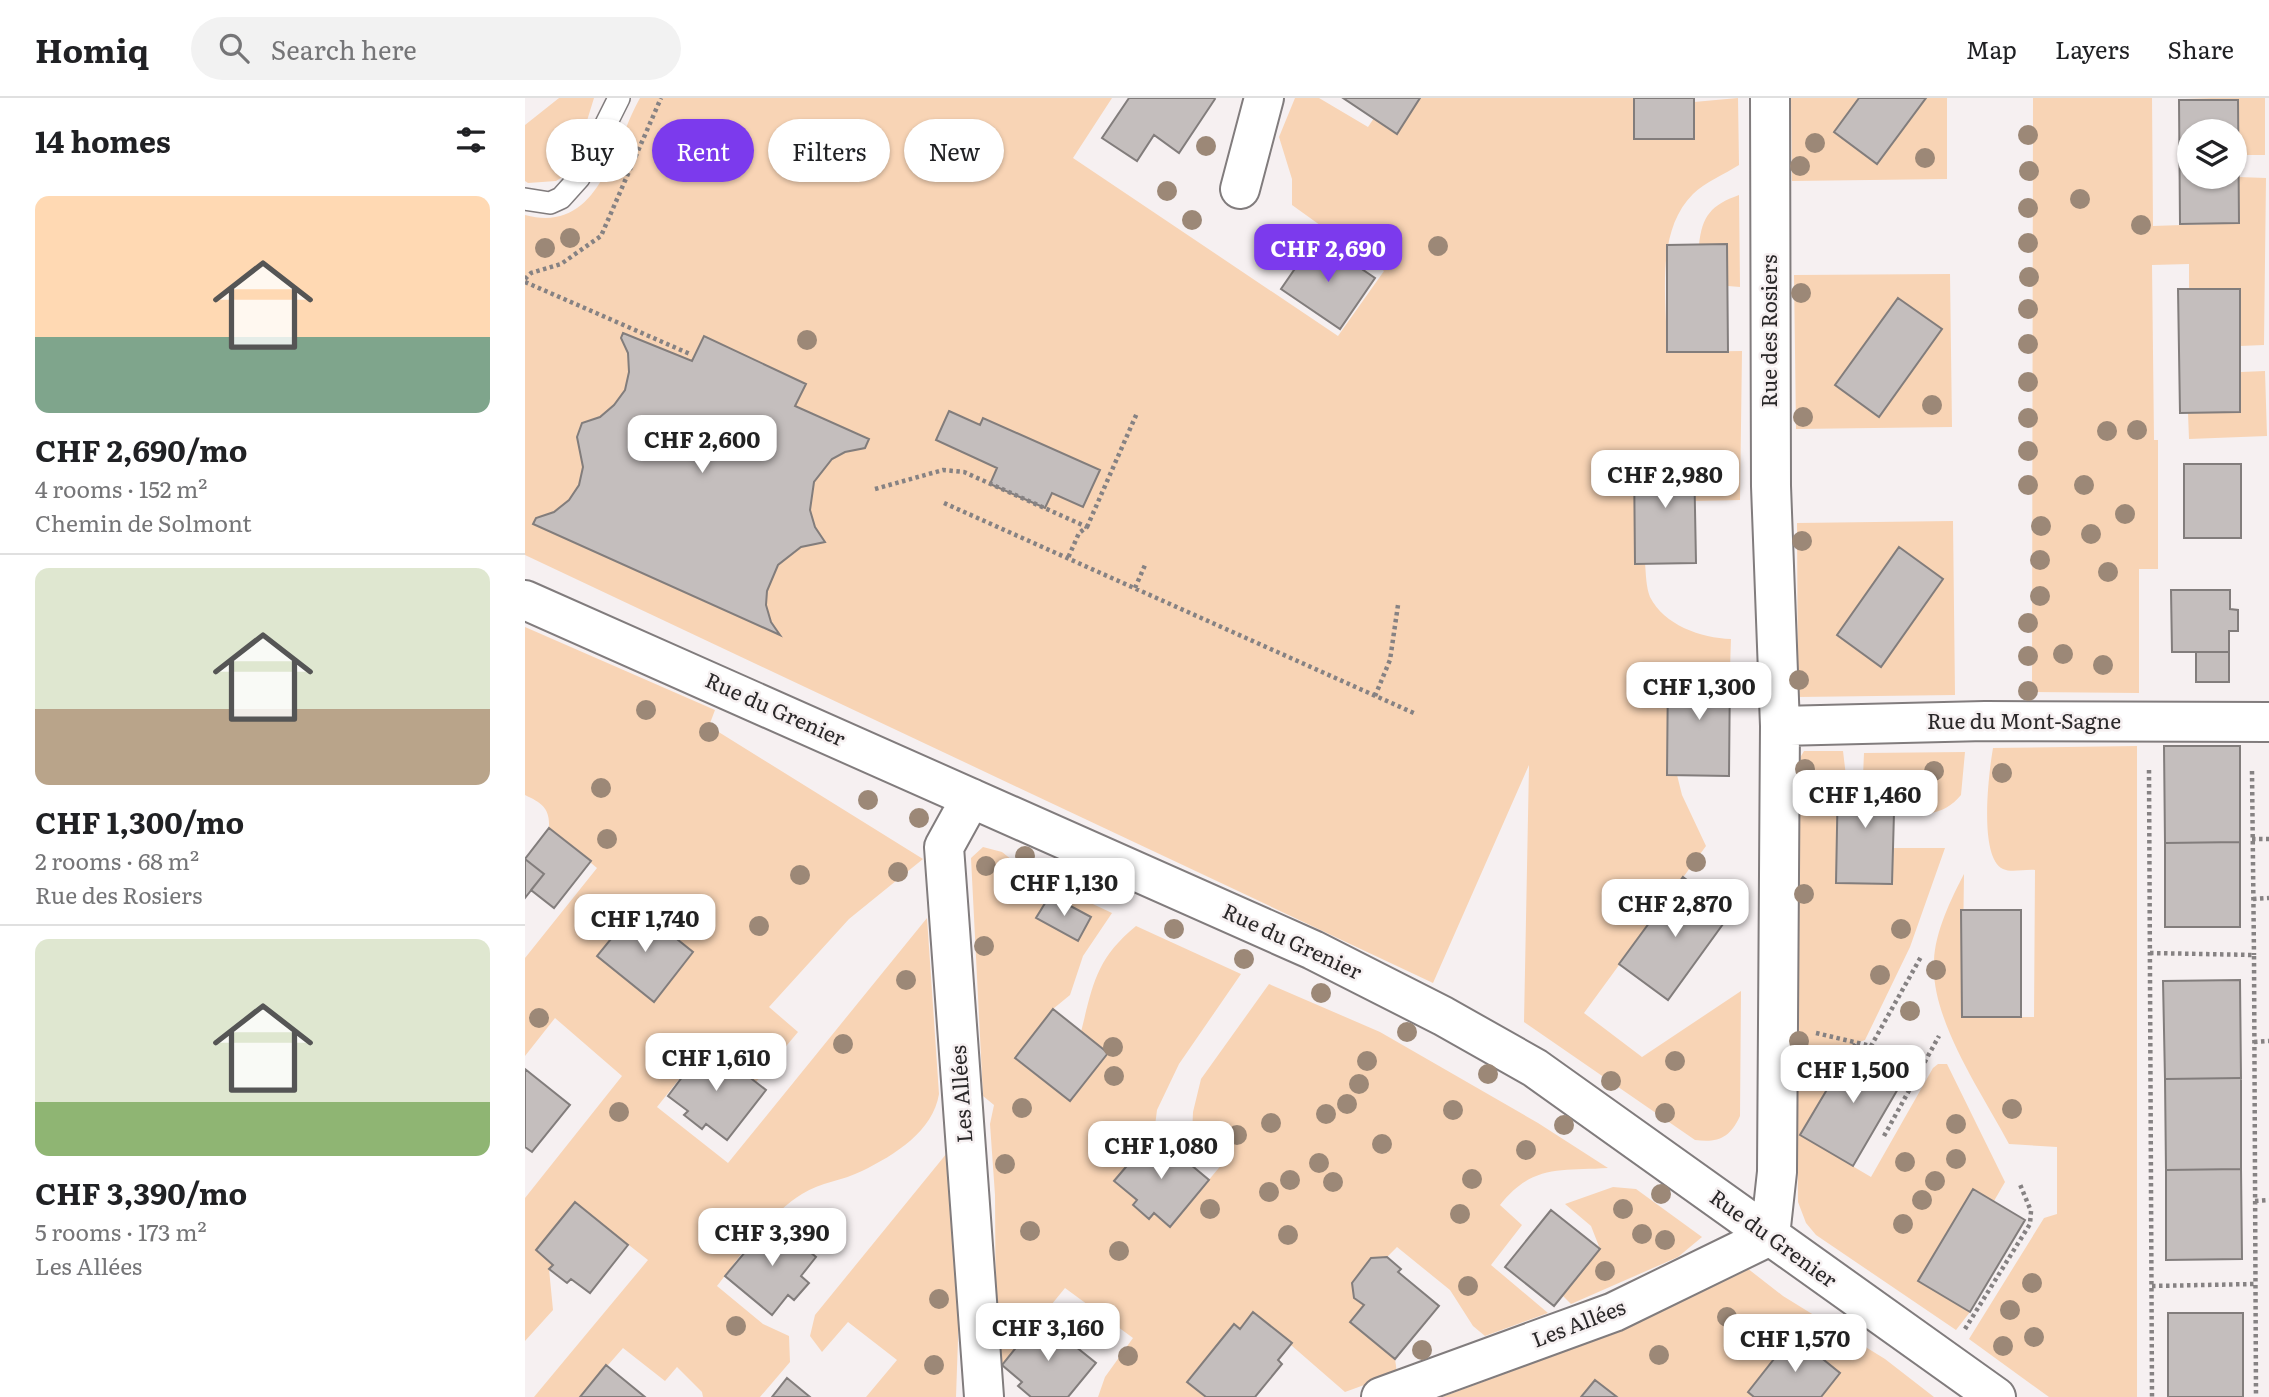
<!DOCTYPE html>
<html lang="en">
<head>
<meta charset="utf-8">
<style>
	:root { --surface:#fff; --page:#f2f2f2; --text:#202124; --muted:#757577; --line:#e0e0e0; --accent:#7c3aed }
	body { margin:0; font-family:Literata,serif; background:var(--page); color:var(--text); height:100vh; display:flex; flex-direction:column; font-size:26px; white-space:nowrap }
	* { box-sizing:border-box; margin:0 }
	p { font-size:23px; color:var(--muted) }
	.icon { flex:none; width:38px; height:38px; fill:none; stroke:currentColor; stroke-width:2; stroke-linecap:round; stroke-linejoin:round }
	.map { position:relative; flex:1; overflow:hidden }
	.sheet { display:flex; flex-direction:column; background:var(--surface); width:525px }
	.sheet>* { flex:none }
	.hud { position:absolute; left:21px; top:21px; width:665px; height:63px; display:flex; gap:14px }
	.tools { position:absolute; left:1652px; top:21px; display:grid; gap:14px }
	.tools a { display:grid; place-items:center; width:70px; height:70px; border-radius:50%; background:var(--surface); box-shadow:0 2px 5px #0004; font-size:35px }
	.price { position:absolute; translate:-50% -60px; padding:0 16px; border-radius:14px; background:#fff; color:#222; font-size:23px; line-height:46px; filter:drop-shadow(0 2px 4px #0008) }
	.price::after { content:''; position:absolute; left:50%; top:42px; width:21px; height:16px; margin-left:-10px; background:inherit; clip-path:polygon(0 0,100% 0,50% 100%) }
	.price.on { background:var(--accent); color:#fff }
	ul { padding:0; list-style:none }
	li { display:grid; align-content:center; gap:14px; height:371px; padding:0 35px }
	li+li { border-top:2px solid var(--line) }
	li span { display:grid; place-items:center; height:217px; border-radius:14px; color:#555 }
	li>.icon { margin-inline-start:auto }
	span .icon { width:126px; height:126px; fill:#fffc; stroke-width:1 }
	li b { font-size:30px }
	h2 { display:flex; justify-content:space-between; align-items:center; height:84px; padding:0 35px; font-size:30px }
	.chip { padding:0 24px; border-radius:32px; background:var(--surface); box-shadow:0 2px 5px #0004; font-size:24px; line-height:63px }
	.chip.on { background:var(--accent); color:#fff }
	header { display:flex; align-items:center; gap:42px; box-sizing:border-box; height:98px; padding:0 35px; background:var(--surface); border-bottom:2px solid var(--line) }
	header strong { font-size:33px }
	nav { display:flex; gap:38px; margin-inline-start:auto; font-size:24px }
	.search { width:490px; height:63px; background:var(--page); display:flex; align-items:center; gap:18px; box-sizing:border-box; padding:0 24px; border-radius:38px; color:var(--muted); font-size:26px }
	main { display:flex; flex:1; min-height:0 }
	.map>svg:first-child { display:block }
	.green { fill:#f8d4b5; fill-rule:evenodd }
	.building { fill:#c4bebd; stroke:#827d7c; stroke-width:2; fill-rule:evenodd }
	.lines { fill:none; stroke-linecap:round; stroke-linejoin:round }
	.service-casing { stroke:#817c7d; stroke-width:24 }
	.minor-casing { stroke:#817c7d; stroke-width:42 }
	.path { stroke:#868283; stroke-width:4.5; stroke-dasharray:3.5 3.5; stroke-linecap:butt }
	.service { stroke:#fff; stroke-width:21 }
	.minor { stroke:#fff; stroke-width:38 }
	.tree { fill:#9c8877 }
	.labels { text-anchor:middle; stroke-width:5; stroke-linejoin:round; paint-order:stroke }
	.street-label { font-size:21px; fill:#2a2829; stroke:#f6f0f1 }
</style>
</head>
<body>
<header>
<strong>Homiq</strong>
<div class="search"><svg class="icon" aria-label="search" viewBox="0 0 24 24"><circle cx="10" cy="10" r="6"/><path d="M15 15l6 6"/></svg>Search here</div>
<nav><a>Map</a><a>Layers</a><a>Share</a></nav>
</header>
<main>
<section class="sheet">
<h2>14 homes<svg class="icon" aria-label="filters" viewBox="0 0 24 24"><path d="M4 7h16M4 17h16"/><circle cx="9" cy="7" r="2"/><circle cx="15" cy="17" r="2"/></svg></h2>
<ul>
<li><span style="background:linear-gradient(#ffd9b3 65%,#7fa58c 0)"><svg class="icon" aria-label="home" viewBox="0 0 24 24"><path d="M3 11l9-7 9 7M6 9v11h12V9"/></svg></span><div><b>CHF 2,690/mo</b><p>4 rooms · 152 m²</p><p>Chemin de Solmont</p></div></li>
<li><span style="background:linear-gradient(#dfe7d0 65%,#b9a48a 0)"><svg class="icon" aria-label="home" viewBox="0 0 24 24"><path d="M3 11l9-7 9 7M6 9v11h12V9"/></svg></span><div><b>CHF 1,300/mo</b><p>2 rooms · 68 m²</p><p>Rue des Rosiers</p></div></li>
<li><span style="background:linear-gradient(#dfe7d0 75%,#8fb573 0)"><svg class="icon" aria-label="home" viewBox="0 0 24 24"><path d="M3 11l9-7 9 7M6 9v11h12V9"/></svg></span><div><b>CHF 3,390/mo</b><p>5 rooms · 173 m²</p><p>Les Allées</p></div></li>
</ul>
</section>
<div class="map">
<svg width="1744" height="1299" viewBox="0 0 1744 1299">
	<rect width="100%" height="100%" fill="#f6f0f1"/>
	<!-- green -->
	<path class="green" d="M34,0H69L48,68L42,76L31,83L3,85L0,83V27Z
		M115,0H587L548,60L813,238L859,173L767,107V81L754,39L770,0H794L843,29L849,20L895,0H1109V41H1169V4L1213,0L1214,67C1200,76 1180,84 1168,96C1129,135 1142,204 1142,254L1217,253L1215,402L1170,403L1169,358L1109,359L1110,465H1120C1121,476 1121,489 1125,499C1139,527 1176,540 1206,541L1205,571L1144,570L1142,677H1152L1157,697L1181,748L1059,915L1117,959L1216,893L1215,1018C1205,1040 1193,1045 1170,1042L999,924L1004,667L908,885L0,457V117C75,137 88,48 115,0Z
		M1266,0H1422V81L1267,83Z
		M1508,0H1627L1628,128L1714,125V79L1741,80L1739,247L1715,248V191H1664V166L1627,167L1629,342H1633V471H1614V595L1507,594Z
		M1660,0H1740V57H1714L1713,2Z
		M1214,97L1215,189L1203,188L1202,147H1174C1177,118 1186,107 1214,97Z
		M1425,176L1427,329L1271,331L1269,177Z
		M1740,273L1742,338L1664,341L1663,315L1715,314L1716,274Z
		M1428,423L1430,597L1273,599L1272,425Z
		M0,529L190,612L184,628L398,761L324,821L244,909L273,934L231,984L182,946L132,1009L203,1065L402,820L414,996C408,1033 370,1057 337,1073C317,1083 296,1084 277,1096C243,1117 216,1157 192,1188L238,1226L264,1238L265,1264L235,1299H178L177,1294L152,1269L140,1283L98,1250L55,1299H9L123,1162L50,1105L11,1152L28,1167L24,1171L28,1212L0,1243V1100L97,978L30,920L0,958V860L72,770L24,730C25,710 17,705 0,697ZM112,809L168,854L129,903L72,858Z
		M1612,648V1299H1524L1444,1241L1519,1120L1532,1116V1049L1484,1046C1457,995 1405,921 1409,863C1410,834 1426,801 1439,776L1437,919H1509L1510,772C1500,771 1486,775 1478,771C1453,759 1464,673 1468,650Z
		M1279,653H1318L1321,678H1313L1311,785L1367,786L1368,750H1420L1385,849L1340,942L1329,946L1275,1037L1346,1079L1408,970L1413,966H1422L1480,1084L1469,1103L1448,1091L1393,1183L1445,1214L1431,1232L1291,1137L1281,1125L1273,1104L1269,670Z
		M1440,654L1436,697C1418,719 1395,717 1369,718L1370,679L1338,678L1339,655Z
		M458,749L477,754L506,777L587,815L558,858L545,897L528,911L490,960L545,1003L583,955L556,934C568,886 571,861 611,828L716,876L654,966L632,1012L629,1036L590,1083L612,1102L608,1107L624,1121L629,1115L645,1128L698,1065L667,1038L668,1014L676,981L744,886L855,934L1013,1025L1083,1070C1036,1073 1007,1066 975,1107L997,1127L966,1167L1023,1215L960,1238L948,1228L925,1192L872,1149L862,1159L846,1160L827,1185L829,1200L839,1207L825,1224L870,1261L872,1275L820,1294L728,1214L715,1231L709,1226L662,1283L681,1299H573L580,1279L608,1240L540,1190L477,1267L471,1251L470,1097L465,1026L469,1007L458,998L446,760Z
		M422,1055L434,1213L431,1299H341L372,1262L323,1224L297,1254L285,1238L290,1217Z
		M1088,1089L1111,1091L1177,1139L1153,1159L1046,1206L1038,1198L1075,1151L1066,1128L1040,1106Z
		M1222,1170L1258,1198L1360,1261L1409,1299H917L1081,1238Z"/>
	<!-- building -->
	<path class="building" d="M604,0H689L690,1L654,55L629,37L612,63L577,40Z
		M818,0H895L872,36Z
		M1109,0H1169V41H1109Z
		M1334,0H1401L1352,66L1309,34Z
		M1654,2H1713L1714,125L1655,126ZM1664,33H1710V79H1664Z
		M791,140L850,180L815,231L756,191Z
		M1202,146L1203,254H1142V147Z
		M1653,191H1715V314L1655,315Z
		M1373,200L1417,231L1354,319L1310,287Z
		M98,235L167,263L179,238L281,286L270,308L344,341L340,350L320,354L307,361L289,384L285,412L290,429L300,444L276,449L253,467L242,493L241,507L246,524L255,537L8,426L11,420L29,414L44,402L54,387L58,369L52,339L57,325L75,319L89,307L100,292L104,274L103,255L96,240Z
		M424,313L455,327L458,320L575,372L558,409L527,395L520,410L465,386L472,370L411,342Z
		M1169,358L1171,465L1110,466L1109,359Z
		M1659,366H1716V440H1659Z
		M1374,449L1418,481L1356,569L1312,537Z
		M1646,492H1705V511L1713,512V533H1704V554H1647Z
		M1671,554H1704V584H1671Z
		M1143,570L1205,571L1204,678L1142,677Z
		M1639,648H1715V744L1640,745Z
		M1313,678L1370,679L1367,786L1311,785Z
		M24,730L66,763L29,810L6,792L19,776L0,761Z
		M1715,744V829H1640V745Z
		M0,761L19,776L0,800Z
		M1158,779L1206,815L1143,902L1094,866Z
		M525,797L566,819L553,843L511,820Z
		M112,809L168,854L129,904L72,858Z
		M1436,812H1496V919H1437Z
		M1715,882L1716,980L1640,981L1638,883Z
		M528,911L583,955L545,1003L490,960Z
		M182,946L241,992L202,1042L181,1026L177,1031L159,1017L163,1013L143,998Z
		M1329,946L1381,977L1328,1068L1275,1037Z
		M0,971L45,1007L7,1054L0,1049Z
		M1716,980V1071L1641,1072L1640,981Z
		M629,1036L684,1082L645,1129L629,1115L624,1121L608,1107L612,1102L589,1083Z
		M1716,1071L1717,1161L1641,1162V1072Z
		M1448,1091L1500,1122L1445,1214L1393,1183Z
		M50,1104L103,1147L65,1195L46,1181L42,1185L24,1171L28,1167L11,1152Z
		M1026,1112L1075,1151L1029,1208L980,1169Z
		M247,1122L291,1159L276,1178L284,1185L269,1202L263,1197L247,1217L200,1178Z
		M862,1159L876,1171L873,1174L914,1208L870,1261L825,1224L839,1207L829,1200L827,1185L846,1160Z
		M728,1214L767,1245L753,1262L757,1266L730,1299H681L662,1284L709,1226L715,1231Z
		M1643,1215H1718V1299H1643Z
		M515,1220L571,1265L543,1299H506L493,1288L497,1284L477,1267Z
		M1268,1237L1315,1275L1296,1299H1229L1223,1294Z
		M81,1267L120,1299H55Z
		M262,1280L285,1299H247Z
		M1070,1282L1092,1299H1056Z"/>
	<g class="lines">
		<!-- service casing -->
		<g class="service-casing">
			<path id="service" d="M0,101L25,105L36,100L54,80L94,0"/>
		</g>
		<!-- minor casing -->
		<g class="minor-casing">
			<path id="minor" d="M715,91L739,0
				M0,502L788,852L918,918L1010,970L1471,1299
				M1255,628L1460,623L1744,624
				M446,700L419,749L459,1299
				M856,1299L1089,1214L1245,1138L1252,1074L1255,628L1246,388L1245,0"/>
		</g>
		<!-- path -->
		<path class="path" d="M0,181L6,175L36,166L76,138L136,0
			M0,184L165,256
			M350,391L418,372L439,374L562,429L554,435L543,460
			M419,405L891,616
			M562,429L612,315
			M610,490L620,467L622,468
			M850,598L865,562L873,507
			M1624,672L1627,1299
			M1727,673L1729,857
			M1727,741H1744
			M1728,801L1744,800
			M1625,855L1729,857L1731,1299
			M1291,935L1346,948L1397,857
			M1729,944L1744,943
			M1359,1038L1414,938
			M1730,1103L1744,1102
			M1627,1188L1730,1186
			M1440,1231L1505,1126L1506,1113L1494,1084"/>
		<!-- service -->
		<use href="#service" class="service"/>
		<!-- minor -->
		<use href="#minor" class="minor"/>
	</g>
	<!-- trees -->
	<g class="tree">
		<circle cx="1503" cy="37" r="10"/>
		<circle cx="1290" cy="45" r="10"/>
		<circle cx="681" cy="48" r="10"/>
		<circle cx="1400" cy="60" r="10"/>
		<circle cx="1275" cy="68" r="10"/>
		<circle cx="1504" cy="73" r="10"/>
		<circle cx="642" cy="93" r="10"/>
		<circle cx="1555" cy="101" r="10"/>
		<circle cx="1503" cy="110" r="10"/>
		<circle cx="667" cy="122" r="10"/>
		<circle cx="1616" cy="127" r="10"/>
		<circle cx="45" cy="140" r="10"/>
		<circle cx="1503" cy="145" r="10"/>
		<circle cx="913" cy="148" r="10"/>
		<circle cx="20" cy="150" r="10"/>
		<circle cx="1504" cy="179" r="10"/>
		<circle cx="1276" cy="195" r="10"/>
		<circle cx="1503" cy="211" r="10"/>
		<circle cx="282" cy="242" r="10"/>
		<circle cx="1503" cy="246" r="10"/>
		<circle cx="1503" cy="284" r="10"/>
		<circle cx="1407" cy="307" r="10"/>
		<circle cx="1278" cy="319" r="10"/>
		<circle cx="1503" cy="320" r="10"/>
		<circle cx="1612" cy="332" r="10"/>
		<circle cx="1582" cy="333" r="10"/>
		<circle cx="1503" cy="353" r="10"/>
		<circle cx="1191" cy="380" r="10"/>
		<circle cx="1503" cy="387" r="10"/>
		<circle cx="1559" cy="387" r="10"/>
		<circle cx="1600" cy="416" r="10"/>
		<circle cx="1516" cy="428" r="10"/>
		<circle cx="1566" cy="436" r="10"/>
		<circle cx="1277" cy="443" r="10"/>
		<circle cx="1515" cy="462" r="10"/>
		<circle cx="1583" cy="474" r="10"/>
		<circle cx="1515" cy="498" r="10"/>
		<circle cx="1503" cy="525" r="10"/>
		<circle cx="1538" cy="556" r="10"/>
		<circle cx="1503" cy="558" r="10"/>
		<circle cx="1578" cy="567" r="10"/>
		<circle cx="1274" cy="582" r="10"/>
		<circle cx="1503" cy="593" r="10"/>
		<circle cx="121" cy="612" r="10"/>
		<circle cx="184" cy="634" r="10"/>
		<circle cx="1280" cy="671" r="10"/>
		<circle cx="1409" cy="673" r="10"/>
		<circle cx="1477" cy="675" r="10"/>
		<circle cx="76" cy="690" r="10"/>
		<circle cx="343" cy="702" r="10"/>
		<circle cx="394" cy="720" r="10"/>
		<circle cx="82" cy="741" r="10"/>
		<circle cx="500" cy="758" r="10"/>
		<circle cx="1171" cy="764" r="10"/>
		<circle cx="461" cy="768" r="10"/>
		<circle cx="373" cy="774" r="10"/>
		<circle cx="275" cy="777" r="10"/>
		<circle cx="1279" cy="796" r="10"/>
		<circle cx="234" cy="828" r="10"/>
		<circle cx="649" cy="831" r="10"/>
		<circle cx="1376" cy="831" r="10"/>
		<circle cx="459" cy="848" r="10"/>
		<circle cx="719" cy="861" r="10"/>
		<circle cx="1411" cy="872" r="10"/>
		<circle cx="1355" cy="877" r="10"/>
		<circle cx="381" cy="882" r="10"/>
		<circle cx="796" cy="895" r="10"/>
		<circle cx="1385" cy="913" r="10"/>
		<circle cx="14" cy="920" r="10"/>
		<circle cx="882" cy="934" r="10"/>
		<circle cx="1274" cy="943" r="10"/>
		<circle cx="318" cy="946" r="10"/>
		<circle cx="588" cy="949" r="10"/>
		<circle cx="842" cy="963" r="10"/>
		<circle cx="1150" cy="963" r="10"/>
		<circle cx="963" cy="976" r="10"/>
		<circle cx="589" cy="978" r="10"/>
		<circle cx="1086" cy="983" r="10"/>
		<circle cx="834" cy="986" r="10"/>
		<circle cx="822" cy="1006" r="10"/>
		<circle cx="497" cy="1010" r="10"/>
		<circle cx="1487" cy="1011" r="10"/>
		<circle cx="928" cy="1012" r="10"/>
		<circle cx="94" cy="1014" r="10"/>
		<circle cx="1140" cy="1015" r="10"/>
		<circle cx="801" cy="1016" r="10"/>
		<circle cx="746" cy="1025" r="10"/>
		<circle cx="1431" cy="1026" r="10"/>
		<circle cx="1039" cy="1027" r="10"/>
		<circle cx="712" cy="1037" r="10"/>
		<circle cx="857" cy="1046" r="10"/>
		<circle cx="1001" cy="1052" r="10"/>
		<circle cx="1431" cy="1061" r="10"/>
		<circle cx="1380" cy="1064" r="10"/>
		<circle cx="794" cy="1065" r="10"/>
		<circle cx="480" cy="1066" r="10"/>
		<circle cx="947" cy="1081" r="10"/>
		<circle cx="765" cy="1082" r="10"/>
		<circle cx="1410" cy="1083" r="10"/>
		<circle cx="808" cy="1084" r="10"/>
		<circle cx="744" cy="1094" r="10"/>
		<circle cx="1136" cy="1096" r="10"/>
		<circle cx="1397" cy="1102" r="10"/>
		<circle cx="685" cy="1111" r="10"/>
		<circle cx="1098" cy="1111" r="10"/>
		<circle cx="935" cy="1116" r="10"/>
		<circle cx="1378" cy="1126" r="10"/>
		<circle cx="505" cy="1133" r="10"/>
		<circle cx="1117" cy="1136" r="10"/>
		<circle cx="763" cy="1137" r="10"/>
		<circle cx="1140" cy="1142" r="10"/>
		<circle cx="594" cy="1153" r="10"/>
		<circle cx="1080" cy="1173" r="10"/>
		<circle cx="1507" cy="1185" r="10"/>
		<circle cx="943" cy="1188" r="10"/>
		<circle cx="414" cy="1201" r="10"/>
		<circle cx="1485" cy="1212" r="10"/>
		<circle cx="1202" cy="1219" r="10"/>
		<circle cx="211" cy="1228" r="10"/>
		<circle cx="1509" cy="1239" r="10"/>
		<circle cx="1478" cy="1248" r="10"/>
		<circle cx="897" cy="1252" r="10"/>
		<circle cx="1134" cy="1257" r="10"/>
		<circle cx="603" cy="1258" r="10"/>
		<circle cx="409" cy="1267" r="10"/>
	</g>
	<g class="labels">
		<!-- street labels -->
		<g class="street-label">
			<text transform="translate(1245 233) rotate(-90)" y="7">Rue des Rosiers</text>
			<text transform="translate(250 612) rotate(24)" y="7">Rue du Grenier</text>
			<text x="1499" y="631">Rue du Mont-Sagne</text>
			<text transform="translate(767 844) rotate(25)" y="7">Rue du Grenier</text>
			<text transform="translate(437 996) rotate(-94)" y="7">Les Allées</text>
			<text transform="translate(1248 1141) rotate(36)" y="7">Rue du Grenier</text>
			<text transform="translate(1054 1226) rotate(-21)" y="7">Les Allées</text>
		</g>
	</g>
</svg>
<div class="tools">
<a><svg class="icon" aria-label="layers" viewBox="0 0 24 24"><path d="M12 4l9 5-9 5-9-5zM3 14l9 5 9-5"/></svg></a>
</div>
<b class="price on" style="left:803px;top:186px">CHF 2,690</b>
<b class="price" style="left:177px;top:377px">CHF 2,600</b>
<b class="price" style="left:1140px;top:412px">CHF 2,980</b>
<b class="price" style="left:1174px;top:624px">CHF 1,300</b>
<b class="price" style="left:1340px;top:732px">CHF 1,460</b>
<b class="price" style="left:539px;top:820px">CHF 1,130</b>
<b class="price" style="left:1150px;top:841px">CHF 2,870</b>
<b class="price" style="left:120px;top:856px">CHF 1,740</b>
<b class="price" style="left:191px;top:995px">CHF 1,610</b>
<b class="price" style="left:1328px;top:1007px">CHF 1,500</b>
<b class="price" style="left:636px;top:1083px">CHF 1,080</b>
<b class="price" style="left:247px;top:1170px">CHF 3,390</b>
<b class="price" style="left:523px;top:1265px">CHF 3,160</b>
<b class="price" style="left:1270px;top:1276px">CHF 1,570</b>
<div class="hud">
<a class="chip">Buy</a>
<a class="chip on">Rent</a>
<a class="chip">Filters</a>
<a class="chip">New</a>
</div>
</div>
</main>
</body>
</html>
